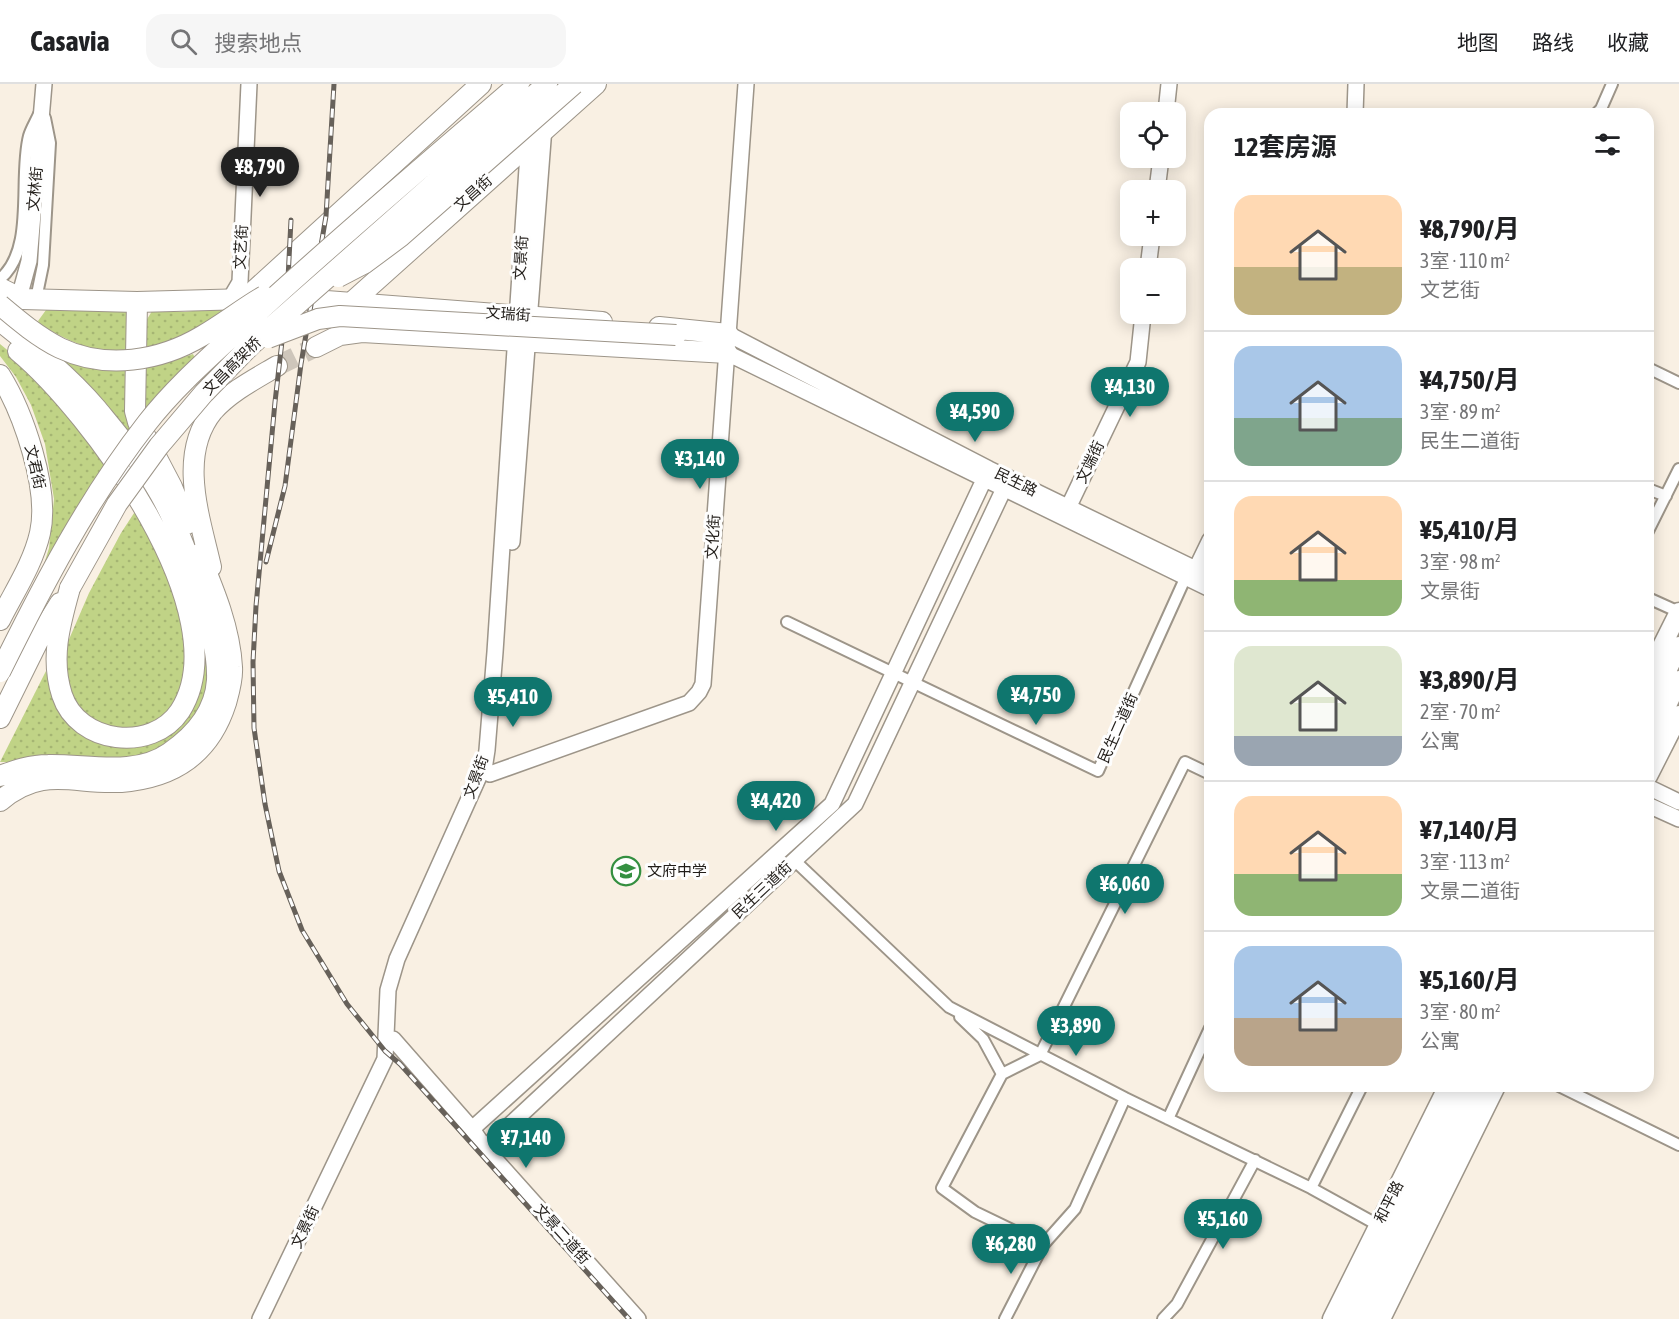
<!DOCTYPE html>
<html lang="zh">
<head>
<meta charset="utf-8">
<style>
	:root { --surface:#fff; --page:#f6f6f6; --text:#202124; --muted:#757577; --line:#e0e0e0; --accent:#0f766e }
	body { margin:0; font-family:"Asap Condensed","Noto Sans SC",sans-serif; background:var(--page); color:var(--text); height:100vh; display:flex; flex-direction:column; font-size:22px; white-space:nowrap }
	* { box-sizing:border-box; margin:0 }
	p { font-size:20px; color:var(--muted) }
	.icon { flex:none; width:33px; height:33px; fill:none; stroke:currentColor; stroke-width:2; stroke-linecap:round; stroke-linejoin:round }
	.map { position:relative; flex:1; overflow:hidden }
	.panel { position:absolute; left:1204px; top:24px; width:450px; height:984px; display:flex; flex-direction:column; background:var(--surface); border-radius:18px; box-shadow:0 3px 15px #0003 }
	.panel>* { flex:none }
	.tools { position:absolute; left:1120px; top:18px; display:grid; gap:12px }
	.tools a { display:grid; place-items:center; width:66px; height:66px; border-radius:12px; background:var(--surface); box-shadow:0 3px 15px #0003; font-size:30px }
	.price { position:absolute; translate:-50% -51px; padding:0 14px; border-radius:21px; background:var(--accent); color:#fff; font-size:20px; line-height:39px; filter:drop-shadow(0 2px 3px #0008) }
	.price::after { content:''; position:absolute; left:50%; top:36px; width:18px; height:14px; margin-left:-9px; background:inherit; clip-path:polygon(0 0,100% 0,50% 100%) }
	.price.active { background:#222; color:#fff }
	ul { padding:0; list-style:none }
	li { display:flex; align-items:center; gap:18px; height:150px; padding:0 30px }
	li+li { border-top:2px solid var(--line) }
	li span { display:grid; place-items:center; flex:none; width:168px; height:120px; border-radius:18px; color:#555 }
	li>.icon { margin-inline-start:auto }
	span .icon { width:72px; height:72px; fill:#fffc; stroke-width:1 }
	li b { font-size:26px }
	h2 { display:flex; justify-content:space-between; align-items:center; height:72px; padding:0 30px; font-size:26px }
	header { display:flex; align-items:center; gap:36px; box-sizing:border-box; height:84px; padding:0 30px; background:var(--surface); border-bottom:2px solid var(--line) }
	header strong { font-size:28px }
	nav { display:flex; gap:33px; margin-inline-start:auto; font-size:21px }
	.search { width:420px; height:54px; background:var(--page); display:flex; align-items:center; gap:15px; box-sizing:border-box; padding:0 21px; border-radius:18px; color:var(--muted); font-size:22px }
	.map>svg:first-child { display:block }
	.grass { fill:url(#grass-dots) }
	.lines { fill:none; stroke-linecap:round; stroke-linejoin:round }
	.highway-tunnel { stroke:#cec6bb; stroke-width:20; stroke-dasharray:20 10; stroke-linecap:butt }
	.street-casing { stroke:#9d9589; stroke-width:14 }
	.secondary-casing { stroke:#9d9589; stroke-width:18 }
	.primary-casing { stroke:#9d9589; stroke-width:21 }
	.highway-casing { stroke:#9d9589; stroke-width:22 }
	.street { stroke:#fff; stroke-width:10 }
	.secondary { stroke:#fff; stroke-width:15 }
	.primary { stroke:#fff; stroke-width:18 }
	.highway { stroke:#fff; stroke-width:20 }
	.rail-casing { stroke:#67615a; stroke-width:5 }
	.rail { stroke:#fefefe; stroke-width:3; stroke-dasharray:9; stroke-linecap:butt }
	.highway-bridge-casing { stroke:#9d9589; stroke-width:22; stroke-linecap:butt }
	.highway-bridge { stroke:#fff; stroke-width:20 }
	.labels { text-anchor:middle; stroke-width:6; stroke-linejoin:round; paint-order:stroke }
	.street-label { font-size:15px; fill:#211d19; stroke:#fefefe }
	.poi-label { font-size:15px; fill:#211d19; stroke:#fefefe; text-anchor:start }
</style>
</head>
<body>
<header>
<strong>Casavia</strong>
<div class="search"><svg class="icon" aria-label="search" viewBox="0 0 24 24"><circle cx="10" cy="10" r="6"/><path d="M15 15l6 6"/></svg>搜索地点</div>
<nav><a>地图</a><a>路线</a><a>收藏</a></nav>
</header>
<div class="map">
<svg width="1679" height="1235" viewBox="0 0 1679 1235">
	<defs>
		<pattern id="grass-dots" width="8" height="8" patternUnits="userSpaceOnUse" patternTransform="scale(1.5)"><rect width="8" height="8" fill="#c0d386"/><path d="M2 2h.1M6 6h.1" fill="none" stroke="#a5b573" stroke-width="1.8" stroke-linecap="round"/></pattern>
	</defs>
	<rect width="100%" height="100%" fill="#f9f0e3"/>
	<!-- grass -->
	<path class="grass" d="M53,221L130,224L127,269C94,269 67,257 40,240L38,237L46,226Z
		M237,221L212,244L143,267L146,237L152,227L185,228Z
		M0,260L17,274L108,377L79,422L41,490L49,464L54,415L45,360L31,321L16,293L0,272Z
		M56,270L126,284L134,344L127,353Z
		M193,270L195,274L144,330L141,284L169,278Z
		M138,423L175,505L189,576L180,612L163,633L140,645L110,643L90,635L80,625L64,594L67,560L89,509L121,449Z
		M204,557C214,602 206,639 162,662C156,666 149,671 142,672C111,679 77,672 46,672C30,671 15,679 0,678L46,587L53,614L103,659L187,632C204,606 206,588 204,557Z"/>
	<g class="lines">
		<!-- highway-tunnel -->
		<path class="highway-tunnel" d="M277,282L316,263"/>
		<!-- street casing -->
		<g class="street-casing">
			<path id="street" d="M1596,30L1601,25L1612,0
				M0,195C36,165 18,94 29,52C31,45 36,37 39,30
				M36,215L43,181L50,59L45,34
				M1648,284L1679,299
				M1648,405L1666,412
				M1648,447L1679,385
				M1648,514L1679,528
				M787,538L1098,687L1188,488
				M794,776L949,923L1125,1014L1311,1104L1378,1141
				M960,933L983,955L1002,990
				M1559,1002L1679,1061
				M1125,1014L1075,1125L1043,1161L975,1128L942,1104L1002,990L1040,971L1185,678L1210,690
				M1168,1035L1210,944
				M1311,1104L1362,1002
				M1005,1235L1043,1161
				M1163,1235L1177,1220L1255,1076"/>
		</g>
		<!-- secondary casing -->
		<g class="secondary-casing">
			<path id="secondary" d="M1166,28L1169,0
				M1355,30L1356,0
				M1157,106L1161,74
				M1148,184L1152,152
				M20,210L29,177L44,0
				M230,215L240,198L249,0
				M728,250L989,385L1210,492
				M727,269L1210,505
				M1068,424L1138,278L1143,230
				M512,458L544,43
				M1196,485L1210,456
				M490,690L689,619L699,608L703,600L746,0
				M1648,703L1679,718
				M1648,721L1679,735
				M393,955L472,1045L485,1064L638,1235
				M472,1045L832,720L989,385
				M485,1064L855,720L1009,394
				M260,1235L385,975L388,906L397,875L485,679L487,666L495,568L529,54"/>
		</g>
		<!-- primary casing -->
		<g class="primary-casing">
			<path id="primary" d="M1648,590L1679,528
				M1648,626L1679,562
				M1648,661L1679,596
				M1648,692L1679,631
				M1332,1235L1448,1002
				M1349,1235L1464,1002
				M1366,1235L1480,1002
				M1381,1235L1496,1002"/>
		</g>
		<!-- highway casing -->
		<g class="highway-casing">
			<path id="highway" d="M0,204L22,215L137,218L287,214L602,238
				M245,215L481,0
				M137,218L135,327L138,338L172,403L187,440
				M351,219L596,0
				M0,237C34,264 69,292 97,325C119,352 143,380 160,410C183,451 219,549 217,596C215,628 194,652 169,669C135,693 87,680 48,681C31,681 16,686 0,692
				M659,243L728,250
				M316,263L340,251L362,248L727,269
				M18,267C90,327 242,531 180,627C152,669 78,660 62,611C50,574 60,540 70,504
				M0,291C23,328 50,405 40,449C33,480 14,508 0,536
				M211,483C200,434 177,371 213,327C230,308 255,295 277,282
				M0,634L45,543L60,519
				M0,717C46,678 79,704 130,697C179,691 211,666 226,619C229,608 233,595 232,583C230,544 214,506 199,470"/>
		</g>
		<!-- street -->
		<use href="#street" class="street"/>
		<!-- secondary -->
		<use href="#secondary" class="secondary"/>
		<!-- primary -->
		<use href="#primary" class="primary"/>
		<!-- highway -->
		<use href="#highway" class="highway"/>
		<!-- rail casing -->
		<g class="rail-casing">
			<path id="rail" d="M291,136L287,214L275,318L256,522L253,578L254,644L265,720L279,787L302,846L347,920L385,967L400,980L629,1235
				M266,478L285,402L301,280L326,132L334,0"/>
		</g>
		<!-- rail -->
		<use href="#rail" class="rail"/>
		<!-- highway-bridge casing -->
		<g class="highway-bridge-casing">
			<path id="highway-bridge" d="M338,193L365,179L400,153L574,0
				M0,221C19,237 38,253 60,264C106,286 160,277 202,252C223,240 243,224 264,212
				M268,254L318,235L340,232L676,251
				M70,504L117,420L159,362L204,309L251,261L547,0
				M0,588C43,501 87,416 147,339C178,299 219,265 256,230C342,151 431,76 519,0"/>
		</g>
		<!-- highway-bridge -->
		<use href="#highway-bridge" class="highway-bridge"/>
	</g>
	<!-- icons -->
	<defs>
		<g id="school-ring" transform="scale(1.5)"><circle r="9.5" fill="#fefefe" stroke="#348f40" stroke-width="1.5"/><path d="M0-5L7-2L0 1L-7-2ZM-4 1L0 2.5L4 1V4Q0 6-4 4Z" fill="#348f40"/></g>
	</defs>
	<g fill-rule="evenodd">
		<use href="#school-ring" x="626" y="787"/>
	</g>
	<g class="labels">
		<!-- street labels -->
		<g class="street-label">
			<text transform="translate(35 105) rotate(-85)" y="5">文林街</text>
			<text transform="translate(473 109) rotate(-42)" y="5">文昌街</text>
			<text transform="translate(241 163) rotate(-87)" y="5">文艺街</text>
			<text transform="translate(521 174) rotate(-86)" y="5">文景街</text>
			<text transform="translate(508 230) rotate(4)" y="5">文瑞街</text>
			<text transform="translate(232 282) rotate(-45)" y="5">文昌高架桥</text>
			<text transform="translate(1090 378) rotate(-64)" y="5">文端街</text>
			<text transform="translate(35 383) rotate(77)" y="5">文君街</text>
			<text transform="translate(1016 398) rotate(26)" y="5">民生路</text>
			<text transform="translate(713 453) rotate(-86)" y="5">文化街</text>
			<text transform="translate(1118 644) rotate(-66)" y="5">民生二道街</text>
			<text transform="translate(476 693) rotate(-70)" y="5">文景街</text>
			<text transform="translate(762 806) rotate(-43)" y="5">民生三道街</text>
			<text transform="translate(1389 1118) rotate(-63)" y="5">和平路</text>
			<text transform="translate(305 1143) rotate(-65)" y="5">文景街</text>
			<text transform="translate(562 1150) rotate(48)" y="5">文景二道街</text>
		</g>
		<!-- poi labels -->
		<g class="poi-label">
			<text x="647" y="792">文府中学</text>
		</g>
	</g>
</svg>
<div class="tools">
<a><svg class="icon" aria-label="locate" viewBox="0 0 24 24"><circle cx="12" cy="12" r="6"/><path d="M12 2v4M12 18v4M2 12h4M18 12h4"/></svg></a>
<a>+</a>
<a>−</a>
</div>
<b class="price active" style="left:260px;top:114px">¥8,790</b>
<b class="price" style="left:1130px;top:334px">¥4,130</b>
<b class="price" style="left:975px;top:359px">¥4,590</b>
<b class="price" style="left:700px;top:406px">¥3,140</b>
<b class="price" style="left:1036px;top:642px">¥4,750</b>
<b class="price" style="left:513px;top:644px">¥5,410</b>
<b class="price" style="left:776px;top:748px">¥4,420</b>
<b class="price" style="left:1125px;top:831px">¥6,060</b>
<b class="price" style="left:1076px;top:973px">¥3,890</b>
<b class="price" style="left:526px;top:1085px">¥7,140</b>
<b class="price" style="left:1223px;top:1166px">¥5,160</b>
<b class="price" style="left:1011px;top:1191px">¥6,280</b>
<section class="panel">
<h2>12套房源<svg class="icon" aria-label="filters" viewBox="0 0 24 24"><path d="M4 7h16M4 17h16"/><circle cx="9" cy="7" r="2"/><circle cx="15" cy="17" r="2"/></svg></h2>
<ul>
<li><span style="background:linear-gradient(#ffd9b3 60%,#c2b280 0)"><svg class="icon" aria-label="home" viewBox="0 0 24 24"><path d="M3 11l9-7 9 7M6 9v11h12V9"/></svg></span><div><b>¥8,790/月</b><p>3室 · 110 m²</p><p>文艺街</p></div></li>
<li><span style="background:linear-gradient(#a9c7e8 60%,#7fa58c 0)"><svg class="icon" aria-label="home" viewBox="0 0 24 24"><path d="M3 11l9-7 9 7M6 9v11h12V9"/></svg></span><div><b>¥4,750/月</b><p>3室 · 89 m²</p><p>民生二道街</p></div></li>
<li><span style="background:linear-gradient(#ffd9b3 70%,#8fb573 0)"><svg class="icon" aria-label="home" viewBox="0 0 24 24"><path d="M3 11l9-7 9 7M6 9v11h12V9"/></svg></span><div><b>¥5,410/月</b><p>3室 · 98 m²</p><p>文景街</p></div></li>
<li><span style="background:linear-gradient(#dfe7d0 75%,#9aa5b1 0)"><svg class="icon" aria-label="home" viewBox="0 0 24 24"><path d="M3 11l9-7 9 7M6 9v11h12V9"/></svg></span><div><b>¥3,890/月</b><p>2室 · 70 m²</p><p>公寓</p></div></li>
<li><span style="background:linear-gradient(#ffd9b3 65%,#8fb573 0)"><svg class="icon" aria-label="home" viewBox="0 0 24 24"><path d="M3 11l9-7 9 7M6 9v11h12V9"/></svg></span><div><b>¥7,140/月</b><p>3室 · 113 m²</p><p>文景二道街</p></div></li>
<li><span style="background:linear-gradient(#a9c7e8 60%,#b9a48a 0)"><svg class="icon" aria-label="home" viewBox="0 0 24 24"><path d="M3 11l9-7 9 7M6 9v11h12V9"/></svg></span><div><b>¥5,160/月</b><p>3室 · 80 m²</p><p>公寓</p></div></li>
</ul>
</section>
</div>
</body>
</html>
